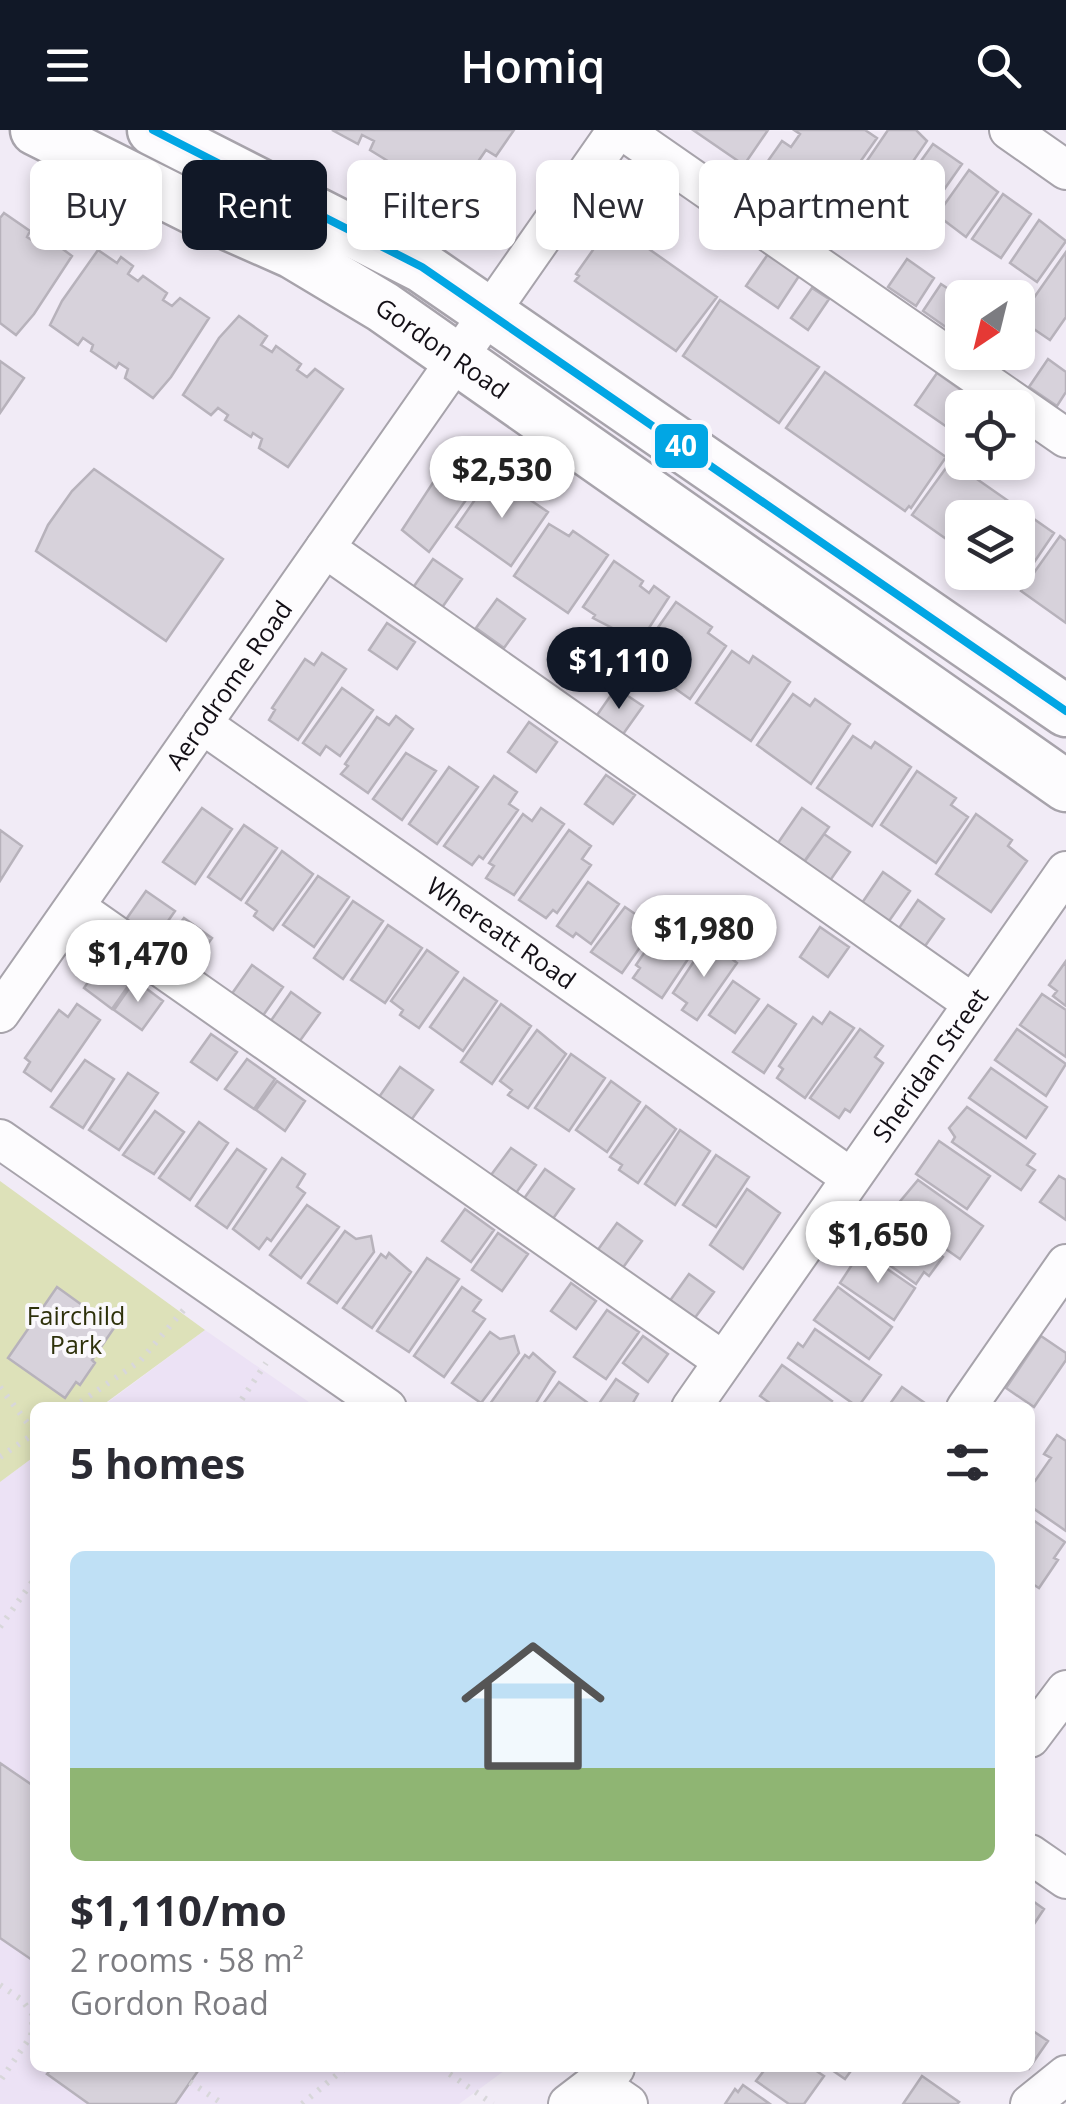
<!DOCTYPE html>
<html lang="en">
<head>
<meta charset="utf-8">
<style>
	:root { --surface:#fff; --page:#f7f7f7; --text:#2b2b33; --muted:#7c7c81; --line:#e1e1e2; --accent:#111827 }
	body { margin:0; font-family:"Open Sans",sans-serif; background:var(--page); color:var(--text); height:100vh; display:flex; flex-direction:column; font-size:38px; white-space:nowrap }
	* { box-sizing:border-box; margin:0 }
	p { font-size:32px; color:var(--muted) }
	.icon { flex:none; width:55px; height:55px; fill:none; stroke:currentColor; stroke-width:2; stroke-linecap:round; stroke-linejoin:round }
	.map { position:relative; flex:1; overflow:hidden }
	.sheet { position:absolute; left:30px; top:1272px; width:1005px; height:670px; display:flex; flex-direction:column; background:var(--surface); border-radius:15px; box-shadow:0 5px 15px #0003 }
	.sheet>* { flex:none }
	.banner { position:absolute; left:30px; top:30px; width:1008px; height:90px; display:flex; gap:20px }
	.needle { width:65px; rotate:215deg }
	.fabs { position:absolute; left:945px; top:150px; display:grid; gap:20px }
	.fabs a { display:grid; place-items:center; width:90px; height:90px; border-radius:15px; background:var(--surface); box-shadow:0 5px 15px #0003; font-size:50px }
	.price { position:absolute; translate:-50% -85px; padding:0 22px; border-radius:35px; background:#fff; color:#222; font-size:32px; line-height:65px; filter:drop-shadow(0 2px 5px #0008) }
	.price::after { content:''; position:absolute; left:50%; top:60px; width:30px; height:22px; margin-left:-15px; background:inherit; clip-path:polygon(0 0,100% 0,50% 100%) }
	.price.active { background:var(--accent); color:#fff }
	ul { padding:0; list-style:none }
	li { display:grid; align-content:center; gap:20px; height:530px; padding:0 40px }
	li+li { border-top:2px solid var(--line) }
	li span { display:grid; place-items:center; height:310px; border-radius:15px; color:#555 }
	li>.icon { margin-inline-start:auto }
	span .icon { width:180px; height:180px; fill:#fffc; stroke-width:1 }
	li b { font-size:42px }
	h2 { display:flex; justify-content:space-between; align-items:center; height:120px; padding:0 40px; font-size:42px }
	.tag { padding:0 35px; border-radius:15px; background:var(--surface); box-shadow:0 5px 15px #0003; font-size:35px; line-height:90px }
	.tag.active { background:var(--accent); color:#fff }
	header { display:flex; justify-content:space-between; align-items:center; height:130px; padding:0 40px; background:var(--accent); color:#fff; font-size:45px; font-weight:600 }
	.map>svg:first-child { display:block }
	.built { fill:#ece2f5 }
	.green { fill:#dde1b9 }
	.building { fill:#d7d2db; stroke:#b7b2bb; stroke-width:2.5 }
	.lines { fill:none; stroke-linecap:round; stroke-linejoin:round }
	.minor-casing { stroke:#a7a3ab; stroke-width:42 }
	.major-casing { stroke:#a7a3ab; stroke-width:55 }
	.path { stroke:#d8d7da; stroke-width:6; stroke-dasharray:2.5 8; stroke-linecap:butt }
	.minor { stroke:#fdfcfe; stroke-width:38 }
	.major { stroke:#fdfcfe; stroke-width:50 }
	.bus-1-casing { stroke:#faf8fc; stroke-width:15 }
	.bus-1 { stroke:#01a6e4; stroke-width:8 }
	.labels { text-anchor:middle; stroke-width:8; stroke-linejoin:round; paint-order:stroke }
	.street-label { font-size:25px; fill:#130f16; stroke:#faf8fc }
	.park-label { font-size:25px; fill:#2e310b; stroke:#faf8fc }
	.line-badge { stroke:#faf8fc; stroke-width:4 }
	.badge-label { font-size:28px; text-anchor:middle; font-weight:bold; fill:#fff }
</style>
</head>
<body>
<header><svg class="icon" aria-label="menu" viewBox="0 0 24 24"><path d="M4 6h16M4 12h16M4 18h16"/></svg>Homiq<svg class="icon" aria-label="search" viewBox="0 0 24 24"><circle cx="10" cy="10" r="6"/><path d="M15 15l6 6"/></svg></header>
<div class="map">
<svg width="1066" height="1974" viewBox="0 0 1066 1974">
	<rect width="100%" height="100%" fill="#f1ebf6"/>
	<!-- built -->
	<path class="built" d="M205,1200L316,1277L100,1278Z
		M35,1326V1938H508L459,1974H0V1352Z"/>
	<!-- green -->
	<path class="green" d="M0,1051L205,1200L100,1277L35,1278V1326L0,1352Z"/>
	<!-- building -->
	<path class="building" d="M332,0H514L496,26L486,20L475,36L477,41L480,40L483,61L445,72L444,69L434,70L431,42L414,32L409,44L370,20L374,11L362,5L358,14Z
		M693,0H768L744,35Z
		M794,0H865L877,8L853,42L839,32L831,43L840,50L815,85L758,45L782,11L791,17L800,4Z
		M888,0H916L927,11L874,88L843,66Z
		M933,14L962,34L908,111L879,90Z
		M969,40L998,62L966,107L937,85Z
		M1003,64L1031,84L1001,128L972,109Z
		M4,83L30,101L27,107L35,112L44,105L72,126L34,184L16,205L0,193V88Z
		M1039,90L1066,111L1037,152L1010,133Z
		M612,93L717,167L676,221L575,151L579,146L576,144Z
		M98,120L117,133L121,127L133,136L128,144L138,151L143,146L167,163L163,170L172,176L180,168L209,188L171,247L153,268L125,248L128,239L119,233L116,238L91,221L93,215L83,208L78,215L50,195L62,171Z
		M1066,122V187L1050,210L1019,189Z
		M768,124L799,146L778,178L746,156Z
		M907,129L934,148L916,176L888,157Z
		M941,154L962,168V182L950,200L923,181Z
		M812,158L829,169L808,200L791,188Z
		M720,170L819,237L779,293L683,226Z
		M239,186L267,206L261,215L272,222L276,216L301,234L297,240L307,247L315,239L343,259L288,337L259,318L262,309L253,303L251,307L225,290L228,285L218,278L211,285L183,265L219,208Z
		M1048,229L1066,242V262L1057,276L1029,257Z
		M0,231L24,248L0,283Z
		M825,242L946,327L911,378L909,376L905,381L786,298Z
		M937,243L968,265L947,297L915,275Z
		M455,327L483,346L429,422L402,400L436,348Z
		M951,331L1054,403L1020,453L1017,451L1014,456L995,442H1018V388H962V420L912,385Z
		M94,339L223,429L166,511L36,421L48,395L72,361Z
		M488,351L504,362L508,355L548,382L511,436L456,397Z
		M549,394L569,406L573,401L608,425L568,483L514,446Z
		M1060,406L1066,411V493L1021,461Z
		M433,429L462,449L441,479L412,459Z
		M614,431L643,451L640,456L649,463L654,456L669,467L636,518L618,505L620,502L593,488L595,485L583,477Z
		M497,469L525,489L504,518L476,498Z
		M676,472L712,497L708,503L726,516L690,569L635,530Z
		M387,493L415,512L397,539L369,520Z
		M732,521L749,533L753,526L790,552L751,611L696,573Z
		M322,523L346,539L298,610L269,590L275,580L272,578L305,529L314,535Z
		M342,558L373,580L340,626L326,616L320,625L303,613Z
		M616,558L643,576L621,607L595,588Z
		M793,564L810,576L815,569L850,594L811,654L757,615Z
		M396,586L413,599L368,663L341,644L348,636L345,634L377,587L389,595Z
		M529,592L557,612L536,642L508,622Z
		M853,606L871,618L875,612L911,637L872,696L817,658Z
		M406,623L436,641L402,690L373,669Z
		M449,637L478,657L437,714L409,694Z
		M917,641L956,668L951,675L968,687L936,733L881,695Z
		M606,645L635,665L613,694L585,674Z
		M494,646L517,662L509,674L518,680L483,729L479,726L472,735L444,716Z
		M202,678L232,699L195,754L163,732Z
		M541,678L564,694L514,765L486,748L494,736L489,733L523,684L532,691Z
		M802,678L829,697L805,731L778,713Z
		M976,684L1012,710L1008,716L1027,731L991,782L936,744Z
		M244,695L277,718L241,770L208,747Z
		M0,700L22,716L0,751Z
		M569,700L591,716L582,729L591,735L557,783L553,780L546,788L519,770Z
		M824,704L850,722L829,752L803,733Z
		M282,721L313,744L273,800L254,786L257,781L246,773Z
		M883,742L910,761L889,791L862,773Z
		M318,746L349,767L314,817L283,795Z
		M588,752L619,774L591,814L576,803L573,807L557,796Z
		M146,761L175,781L154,811L125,791Z
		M918,770L944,789L923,819L897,801Z
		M353,771L383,791L343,849L314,828Z
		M625,777L654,797L622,843L591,822Z
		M687,781L710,796L662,868L633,848L640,838L636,835L669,786L678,793Z
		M184,788L212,808L191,837L162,818Z
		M388,795L422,818L385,873L351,850Z
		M820,797L849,817L828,847L800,827Z
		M713,813L737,833L697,890L682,880L687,873L673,863L704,816L708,820Z
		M427,820L458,842L419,898L400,885L403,880L391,871Z
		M104,829L133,849L112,879L84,858Z
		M1066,831V876L1053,866L1057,861L1049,855Z
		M252,835L283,857L262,887L231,865Z
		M464,848L497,871L463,921L430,897Z
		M135,850L163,871L142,900L114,880Z
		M733,851L759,869L735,903L709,885Z
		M291,862L320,883L299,912L270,892Z
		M1042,864L1066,880V927L1020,895Z
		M77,874L100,890L51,961L24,942L30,932L25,928L59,880L68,887Z
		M501,874L531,896L492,954L461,932Z
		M768,875L796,894L764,943L733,922Z
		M830,882L854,898L805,968L777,948L783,939L779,936L813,887L822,894Z
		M860,899L883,916L875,927L883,933L850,982L845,979L839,988L810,968Z
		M1017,899L1066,934L1046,966L995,930Z
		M537,900L566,924L528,978L508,965L512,960L500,951Z
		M211,904L237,922L217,950L191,932Z
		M571,924L605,948L569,1001L535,978Z
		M247,929L275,949L254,979L225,959Z
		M85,930L114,949L83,998L51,977Z
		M400,937L433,960L409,993L377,970Z
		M991,938L1047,977L1026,1008L969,968Z
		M128,943L158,963L119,1020L89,1000Z
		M277,951L305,971L285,1001L256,980Z
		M611,951L640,972L607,1022L576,1000Z
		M646,976L676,999L638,1053L619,1040L622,1035L610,1027Z
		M967,977L1035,1024L1027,1035L1035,1040L1021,1060L952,1012L955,1007L949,998Z
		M155,981L184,1002L154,1044L123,1025Z
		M199,992L228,1013L190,1070L159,1048Z
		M680,1000L710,1021L675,1075L645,1054Z
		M939,1011L990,1046L967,1079L916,1044Z
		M511,1018L536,1035L516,1063L491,1045Z
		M237,1019L266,1039L227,1098L196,1076Z
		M716,1025L749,1047L716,1097L683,1075Z
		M282,1028L305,1044L297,1057L305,1063L271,1111L267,1108L259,1119L233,1099Z
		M545,1039L574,1059L552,1090L523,1070Z
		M1059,1046L1066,1050V1090L1040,1072Z
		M918,1050L983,1096L960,1129L892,1081Z
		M747,1059L780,1083L743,1139L710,1115Z
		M307,1075L339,1097L301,1148L270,1125Z
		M465,1079L494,1100L471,1132L442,1111Z
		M886,1086L943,1127L929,1146L924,1142L916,1154L864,1117Z
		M617,1093L642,1111L622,1139L597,1121Z
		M345,1101L356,1109L371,1106L374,1122L337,1173L308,1153Z
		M498,1103L528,1124L502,1161L472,1140Z
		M861,1121L915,1158L894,1190L840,1153Z
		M389,1123L411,1142L372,1198L343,1178L381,1124L386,1128Z
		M427,1128L459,1149L409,1222L377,1201Z
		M689,1144L714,1162L694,1189L669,1172Z
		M571,1153L596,1171L576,1199L551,1181Z
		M57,1157L114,1198L92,1230L95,1233L80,1255L76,1252L65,1268L8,1228Z
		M462,1157L481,1170L473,1181L485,1189L444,1247L414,1226Z
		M838,1157L892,1197L869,1229L814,1190Z
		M607,1180L639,1202L606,1249L574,1227Z
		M815,1199L881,1245L858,1277L788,1228L798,1213L803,1217Z
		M490,1202L500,1209L514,1206L519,1223L481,1273L452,1253Z
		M643,1206L668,1224L648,1252L623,1233Z
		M1041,1206L1066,1223V1230L1034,1277L1006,1258Z
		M533,1223L555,1242L533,1278H487L525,1225L529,1228Z
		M782,1235L832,1271L827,1278H777L760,1266Z
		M616,1249L638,1264L630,1278H596Z
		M559,1252L592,1276L591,1278H540Z
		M902,1257L932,1278H887Z
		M1057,1305L1066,1311V1401L1030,1376V1349L1035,1351L1051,1328L1044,1324Z
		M1030,1388L1065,1412L1054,1428L1058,1430L1039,1458L1034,1455L1030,1462Z
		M0,1633L35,1657V1832L0,1808Z
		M1030,1769L1044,1779L1030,1800Z
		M1030,1899L1048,1911L1030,1937Z
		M52,1938H200L175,1974H89L47,1944Z
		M766,1938H812L824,1946L804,1974H789L756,1951Z
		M829,1938H853L845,1949Z
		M922,1946L959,1972L957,1974H903Z
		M743,1955L770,1974H725L735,1959L738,1962Z"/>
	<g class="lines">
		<!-- minor casing -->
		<g class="minor-casing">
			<g id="minor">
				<path d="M622,0L1066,308"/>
				<path d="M1009,0L1066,40"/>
				<path d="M325,418L972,873"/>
				<path id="s1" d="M202,594L850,1047"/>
				<path d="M75,777L723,1231"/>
				<path id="s2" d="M0,883L617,0"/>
				<path d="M0,1009L387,1278"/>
				<path id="s3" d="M691,1278L1066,741"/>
				<path d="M966,1278L1066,1134"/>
				<path d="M1030,1608L1066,1560"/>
				<path d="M1030,1724L1066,1749"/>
				<path d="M596,1952L628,1974"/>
				<path d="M568,1974L615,1938"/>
				<path d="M1030,1974L1066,1945"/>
			</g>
		</g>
		<!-- major casing -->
		<g class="major-casing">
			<g id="major">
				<path id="s4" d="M36,0L198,81L293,123L383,177L1066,656"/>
				<path d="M153,0L422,137L1066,581"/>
			</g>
		</g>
		<!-- path -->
		<path class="path" d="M0,1257L35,1303
			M72,1278L140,1231L187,1176
			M236,1278L266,1233
			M0,1327L35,1303
			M0,1497L35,1448
			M0,1855L22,1870L33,1885L31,1906L0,1951
			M441,1938L493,1974
			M190,1952L223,1974
			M302,1974L345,1938"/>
		<!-- minor -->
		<use href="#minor" class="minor"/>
		<!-- major -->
		<use href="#major" class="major"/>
		<!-- bus-1 casing -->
		<g class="bus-1-casing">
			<path id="bus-1" d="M153,0L422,137L1066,581"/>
		</g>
		<!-- bus-1 -->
		<use href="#bus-1" class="bus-1"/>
	</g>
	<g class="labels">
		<!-- street labels -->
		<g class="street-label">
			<text dy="9" stroke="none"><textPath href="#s4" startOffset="462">Gordon Road</textPath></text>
			<text dy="9" stroke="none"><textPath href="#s2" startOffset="400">Aerodrome Road</textPath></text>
			<text dy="9" stroke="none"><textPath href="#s1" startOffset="365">Whereatt Road</textPath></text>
			<text dy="9" stroke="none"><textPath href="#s3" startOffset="418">Sheridan Street</textPath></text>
		</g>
		<!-- park labels -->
		<g class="park-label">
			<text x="76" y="1195">Fairchild<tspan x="76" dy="29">Park</tspan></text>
		</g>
	</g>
	<rect class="line-badge" x="653" y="292" width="57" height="48" rx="10" fill="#01a6e4"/>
	<g class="badge-label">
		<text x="681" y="326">40</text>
	</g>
</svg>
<div class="fabs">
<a><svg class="needle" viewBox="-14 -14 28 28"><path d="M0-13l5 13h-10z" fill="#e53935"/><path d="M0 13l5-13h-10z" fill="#7c7c81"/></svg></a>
<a><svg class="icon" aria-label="locate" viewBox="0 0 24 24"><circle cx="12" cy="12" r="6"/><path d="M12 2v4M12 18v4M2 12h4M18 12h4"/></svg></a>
<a><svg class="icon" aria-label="layers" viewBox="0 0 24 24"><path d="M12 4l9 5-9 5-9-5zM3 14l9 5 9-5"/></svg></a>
</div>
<b class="price" style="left:502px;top:391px">$2,530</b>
<b class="price active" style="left:619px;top:582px">$1,110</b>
<b class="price" style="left:704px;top:850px">$1,980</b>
<b class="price" style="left:138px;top:875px">$1,470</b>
<b class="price" style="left:878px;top:1156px">$1,650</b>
<div class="banner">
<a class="tag">Buy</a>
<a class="tag active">Rent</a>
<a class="tag">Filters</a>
<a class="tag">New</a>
<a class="tag">Apartment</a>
</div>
<section class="sheet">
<h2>5 homes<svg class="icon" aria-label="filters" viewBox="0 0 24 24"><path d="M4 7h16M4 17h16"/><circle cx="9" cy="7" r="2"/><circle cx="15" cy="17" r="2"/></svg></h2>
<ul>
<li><span style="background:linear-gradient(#bfe0f5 70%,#8fb573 0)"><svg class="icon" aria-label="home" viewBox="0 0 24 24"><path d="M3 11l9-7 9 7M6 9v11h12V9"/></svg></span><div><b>$1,110/mo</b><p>2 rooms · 58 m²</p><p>Gordon Road</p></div></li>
</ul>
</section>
</div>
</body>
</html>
